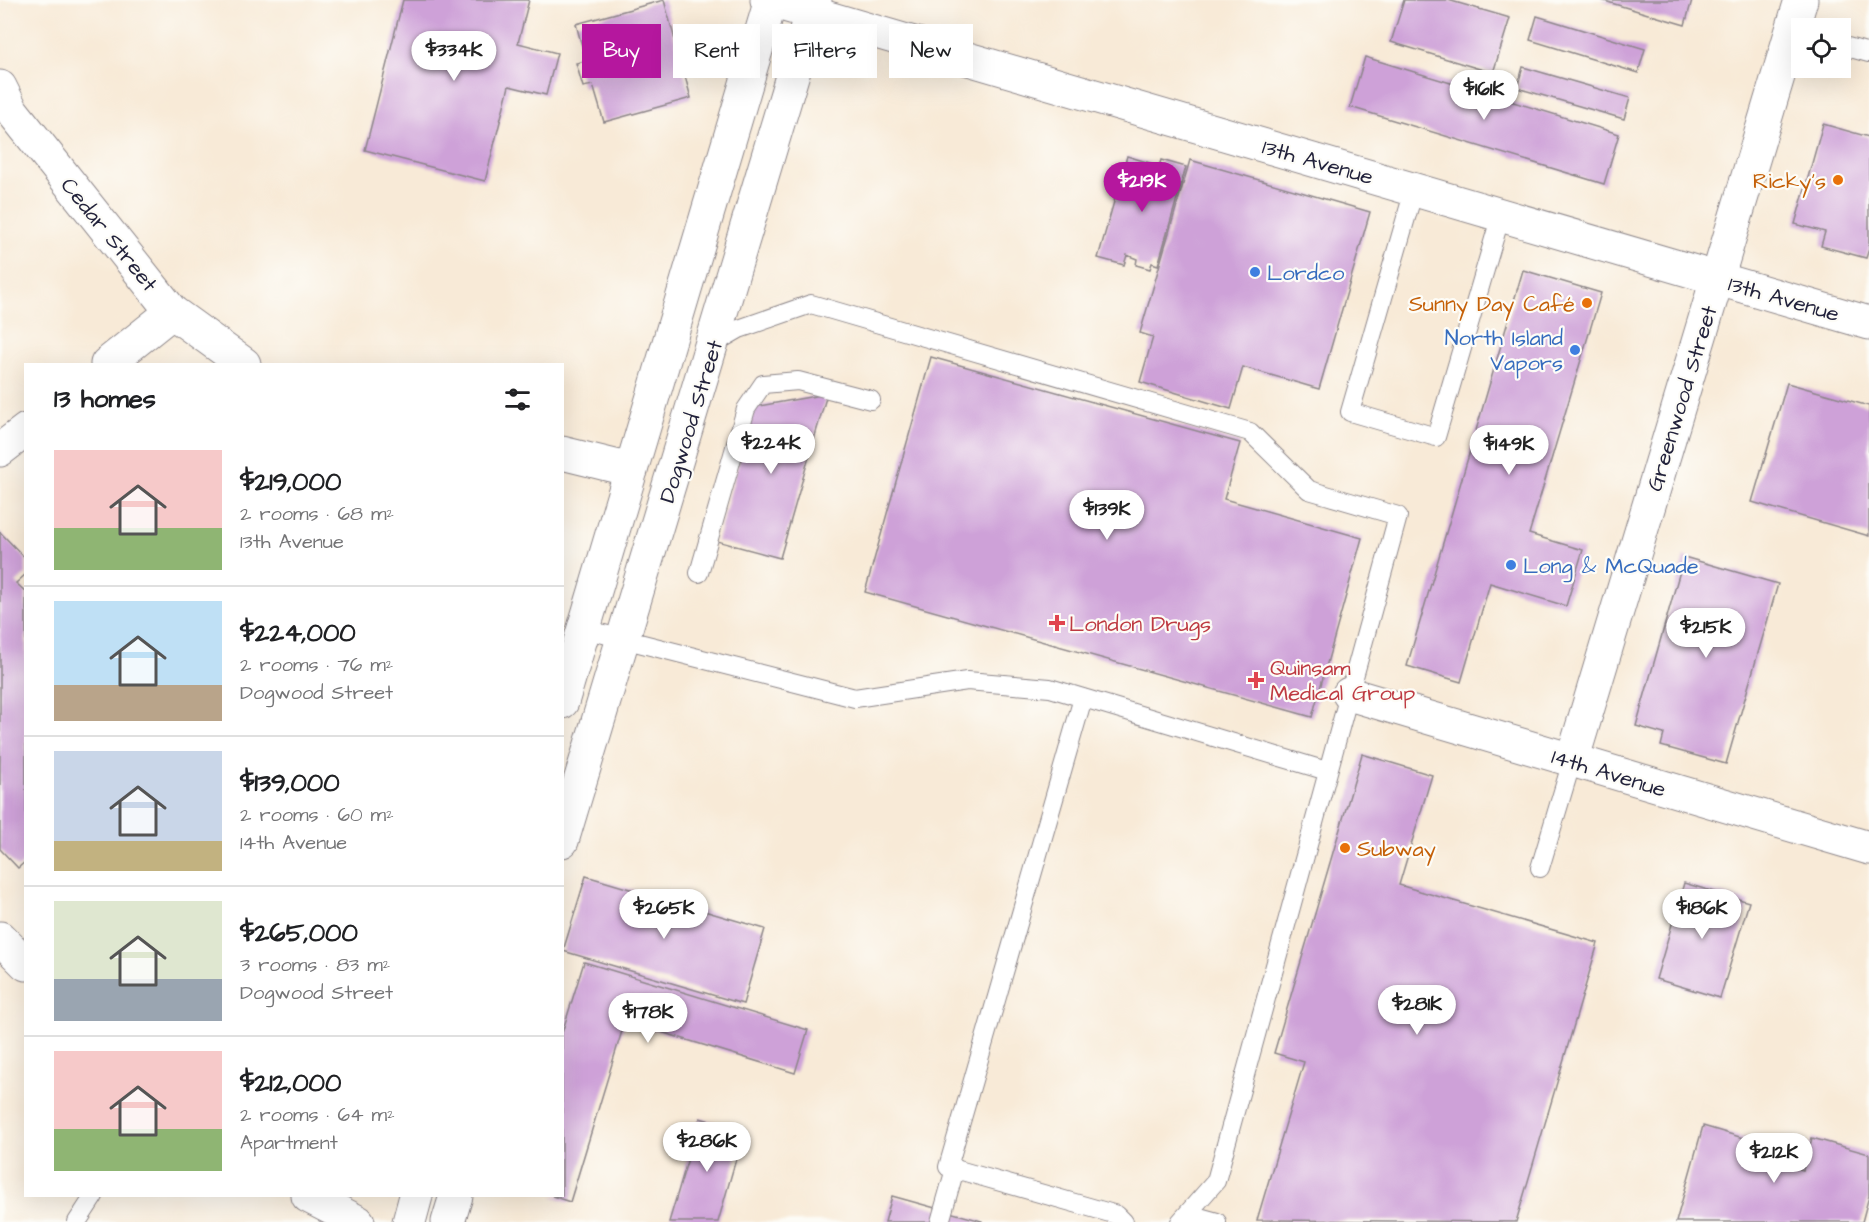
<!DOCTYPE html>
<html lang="en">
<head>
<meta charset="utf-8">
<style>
	:root { --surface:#fff; --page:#f6f6f6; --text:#202124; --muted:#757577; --line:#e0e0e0; --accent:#b5179e }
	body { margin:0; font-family:"Architects Daughter",sans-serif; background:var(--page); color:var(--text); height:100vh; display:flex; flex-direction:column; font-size:22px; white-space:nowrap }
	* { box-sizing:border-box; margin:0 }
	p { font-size:20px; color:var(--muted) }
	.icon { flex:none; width:33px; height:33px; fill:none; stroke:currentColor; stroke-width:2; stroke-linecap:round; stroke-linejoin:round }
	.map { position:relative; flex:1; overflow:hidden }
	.panel { position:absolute; left:24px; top:363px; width:540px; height:834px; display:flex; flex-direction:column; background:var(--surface); border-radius:0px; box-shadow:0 6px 24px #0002 }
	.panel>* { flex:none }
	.guide { position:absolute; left:582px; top:24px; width:570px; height:54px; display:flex; gap:12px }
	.fabs { position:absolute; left:1791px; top:18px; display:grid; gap:12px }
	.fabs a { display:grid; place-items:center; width:60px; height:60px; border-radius:0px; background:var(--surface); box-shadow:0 6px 24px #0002; font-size:30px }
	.price { position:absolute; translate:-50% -51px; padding:0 14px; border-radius:21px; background:#fff; color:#222; font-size:20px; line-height:39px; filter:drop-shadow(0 2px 3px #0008) }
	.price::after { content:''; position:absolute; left:50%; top:36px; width:18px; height:14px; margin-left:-9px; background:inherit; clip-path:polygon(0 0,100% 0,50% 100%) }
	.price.active { background:var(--accent); color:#fff }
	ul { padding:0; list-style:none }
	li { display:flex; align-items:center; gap:18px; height:150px; padding:0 30px }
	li+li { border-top:2px solid var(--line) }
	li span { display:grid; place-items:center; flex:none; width:168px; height:120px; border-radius:0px; color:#555 }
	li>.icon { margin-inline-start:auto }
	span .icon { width:72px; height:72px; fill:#fffc; stroke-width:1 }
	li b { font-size:26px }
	h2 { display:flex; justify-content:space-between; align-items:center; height:72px; padding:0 30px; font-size:26px }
	.chip { padding:0 21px; border-radius:0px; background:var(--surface); box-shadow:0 6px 24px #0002; font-size:21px; line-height:54px }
	.chip.active { background:var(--accent); color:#fff }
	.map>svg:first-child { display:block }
	.building { fill:#cea1d8 }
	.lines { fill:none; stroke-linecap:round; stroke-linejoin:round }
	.service-casing { stroke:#8d8689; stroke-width:20 }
	.minor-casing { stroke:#8d8689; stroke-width:35 }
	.tertiary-casing { stroke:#8d8689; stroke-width:35 }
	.secondary-casing { stroke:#8d8689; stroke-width:35 }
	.service { stroke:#fff; stroke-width:18 }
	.minor { stroke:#fff; stroke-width:33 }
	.tertiary { stroke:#fff; stroke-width:33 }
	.secondary { stroke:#fff; stroke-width:33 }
	.food-dot { fill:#e8710a; stroke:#fdfcf7; stroke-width:2 }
	.shop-dot { fill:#3f7fe0; stroke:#fdfcf7; stroke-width:2 }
	.health-dot { fill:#e0444e; stroke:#fdfcf7; stroke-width:2 }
	.labels { text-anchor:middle; stroke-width:4.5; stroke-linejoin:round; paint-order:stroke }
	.street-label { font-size:22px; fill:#22223b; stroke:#fdfcf7 }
	.food-label { font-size:22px; fill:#c56008; stroke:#fdfcf7; text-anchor:end }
	.shop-label { font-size:22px; fill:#366cbe; stroke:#fdfcf7; text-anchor:start }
	.health-label { font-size:22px; fill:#be3a42; stroke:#fdfcf7; text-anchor:start }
</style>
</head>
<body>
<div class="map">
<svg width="1869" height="1222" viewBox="0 0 1869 1222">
	<rect width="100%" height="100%" fill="#fdfcf7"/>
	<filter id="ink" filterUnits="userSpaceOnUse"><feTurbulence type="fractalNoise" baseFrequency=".0167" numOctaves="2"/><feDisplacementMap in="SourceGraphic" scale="12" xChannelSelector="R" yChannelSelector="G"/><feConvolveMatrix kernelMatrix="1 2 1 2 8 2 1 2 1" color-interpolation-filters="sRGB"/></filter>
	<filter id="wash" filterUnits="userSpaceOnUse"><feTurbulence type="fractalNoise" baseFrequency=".008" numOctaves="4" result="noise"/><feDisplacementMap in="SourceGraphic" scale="24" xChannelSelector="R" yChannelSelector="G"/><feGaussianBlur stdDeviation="1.35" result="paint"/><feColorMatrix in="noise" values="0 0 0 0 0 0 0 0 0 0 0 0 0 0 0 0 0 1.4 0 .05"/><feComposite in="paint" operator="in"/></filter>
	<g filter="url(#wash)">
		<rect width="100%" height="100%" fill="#f8ead7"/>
		<g id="blocks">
			<!-- building -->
			<path class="building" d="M403,0H529L518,43L557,53L546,95L509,86L485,181L365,150Z
				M664,0L691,98L604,122L593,85L583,87L576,63L586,61L576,24Z
				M1404,0H1448L1510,18L1493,73L1391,42Z
				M1601,0H1692L1685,25Z
				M1537,16L1645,49L1638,73L1530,40Z
				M1365,57L1619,134L1604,184L1350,107Z
				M1523,67L1630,98L1624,119L1517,88Z
				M1823,124L1869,137V249L1866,258L1821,246L1825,232L1795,224Z
				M1127,156L1150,163L1149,168L1158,170L1161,160L1186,167L1158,265L1152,263L1150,269L1136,265L1137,259L1127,255L1124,265L1098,258Z
				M1190,160L1370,212L1319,389L1243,367L1231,409L1140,382L1153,337L1140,333Z
				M1523,270L1601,293L1529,534L1583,550L1566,606L1490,583L1461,682L1407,666Z
				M931,357L1240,443L1224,499L1362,538L1312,717L865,592Z
				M1787,383L1869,406V536L1752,502Z
				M827,394L780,558L717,541L754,407Z
				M0,532L26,559V574L16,583L26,592V861L18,868L0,849Z
				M1684,557L1778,584L1726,764L1661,746L1664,734L1636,726Z
				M1362,754L1432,775L1399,885L1598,943L1516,1222L1257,1220L1304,1062L1274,1053Z
				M586,876L765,929L743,1004L563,951Z
				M1684,883L1749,902L1720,998L1656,979Z
				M584,962L808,1030L795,1073L625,1021L570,1202L552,1196H562V1033Z
				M700,1118L744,1131L718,1222H669Z
				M1703,1126L1750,1140L1747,1154L1803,1170L1812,1138L1869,1154V1196L1862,1222H1676Z
				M892,1196L982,1221V1222H885Z"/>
		</g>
	</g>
	<g filter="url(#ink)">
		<use href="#blocks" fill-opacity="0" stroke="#8d8689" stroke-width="1.5"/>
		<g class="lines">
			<!-- service casing -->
			<g class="service-casing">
				<path id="service" d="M1840,45L1869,53
					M1414,190L1350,412L1436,437L1501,215
					M713,344L739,329L811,304L1250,432L1309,490L1398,516L1216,1181L1180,1222
					M699,573L746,409L763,384L798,381L871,400
					M584,629L855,698L967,681L1050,688L1327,771
					M1083,698L948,1167L1117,1215L1124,1222
					M1540,868L1572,761
					M1188,1214L1217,1222
					M77,1222L94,1196
					M940,1222L955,1169"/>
			</g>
			<!-- minor casing -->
			<g class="minor-casing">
				<path id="minor" d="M767,0L1869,323
					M0,87L12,111L172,312L107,364
					M172,312L244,364
					M0,450L26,430
					M562,453L631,470
					M1349,694L1869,848
					M1572,761L1801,0"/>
			</g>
			<!-- tertiary casing -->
			<g class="tertiary-casing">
				<path id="tertiary" d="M0,938L26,964
					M308,1196L358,1222"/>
			</g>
			<!-- secondary casing -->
			<g class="secondary-casing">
				<path id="secondary" d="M562,702L771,0
					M562,841L815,0
					M409,1222L416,1196
					M448,1222L456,1196"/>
			</g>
			<!-- service -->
			<use href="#service" class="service"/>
			<!-- minor -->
			<use href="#minor" class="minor"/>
			<!-- tertiary -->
			<use href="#tertiary" class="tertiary"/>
			<!-- secondary -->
			<use href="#secondary" class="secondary"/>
		</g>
	</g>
	<!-- markers -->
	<g class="food-dot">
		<circle cx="1838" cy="180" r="6"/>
		<circle cx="1587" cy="303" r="6"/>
		<circle cx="1345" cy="848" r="6"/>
	</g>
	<g class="shop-dot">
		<circle cx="1255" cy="272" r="6"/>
		<circle cx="1575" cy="350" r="6"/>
		<circle cx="1511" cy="565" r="6"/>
	</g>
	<g class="health-dot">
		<path d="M1054 614h6v6h6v6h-6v6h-6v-6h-6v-6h6z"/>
		<path d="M1253 671h6v6h6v6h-6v6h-6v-6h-6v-6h6z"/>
	</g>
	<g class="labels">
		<!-- street labels -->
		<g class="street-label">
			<text transform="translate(1318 161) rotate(16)" y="8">13th Avenue</text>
			<text transform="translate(110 234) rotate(51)" y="8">Cedar Street</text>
			<text transform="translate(1784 298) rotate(16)" y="8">13th Avenue</text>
			<text transform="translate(1681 398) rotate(-73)" y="8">Greenwood Street</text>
			<text transform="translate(690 421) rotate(-73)" y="8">Dogwood Street</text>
			<text transform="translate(1609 772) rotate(17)" y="8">14th Avenue</text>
		</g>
		<!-- food labels -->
		<g class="food-label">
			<text x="1826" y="188">Ricky's</text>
			<text x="1575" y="311">Sunny Day Café</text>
			<text x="1357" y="856" text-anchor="start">Subway</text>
		</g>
		<!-- shop labels -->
		<g class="shop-label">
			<text x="1267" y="280">Lordco</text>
			<text x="1563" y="345" text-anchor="end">North Island<tspan x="1563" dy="25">Vapors</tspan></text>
			<text x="1523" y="573">Long &amp; McQuade</text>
		</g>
		<!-- health labels -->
		<g class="health-label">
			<text x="1069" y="631">London Drugs</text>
			<text x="1270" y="675">Quinsam<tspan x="1270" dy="25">Medical Group</tspan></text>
		</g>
	</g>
</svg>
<div class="fabs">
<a><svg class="icon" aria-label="locate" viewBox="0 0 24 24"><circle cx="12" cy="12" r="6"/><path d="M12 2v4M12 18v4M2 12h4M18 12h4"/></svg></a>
</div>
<b class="price" style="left:454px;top:82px">$334K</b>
<b class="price" style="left:1484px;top:121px">$161K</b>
<b class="price active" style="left:1142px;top:213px">$219K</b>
<b class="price" style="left:771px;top:475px">$224K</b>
<b class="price" style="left:1509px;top:476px">$149K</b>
<b class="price" style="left:1107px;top:541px">$139K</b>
<b class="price" style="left:1706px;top:659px">$215K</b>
<b class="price" style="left:664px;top:940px">$265K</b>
<b class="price" style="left:1702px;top:940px">$186K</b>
<b class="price" style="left:1417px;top:1036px">$281K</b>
<b class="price" style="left:648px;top:1044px">$178K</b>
<b class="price" style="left:707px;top:1173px">$286K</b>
<b class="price" style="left:1774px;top:1184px">$212K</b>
<div class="guide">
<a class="chip active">Buy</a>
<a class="chip">Rent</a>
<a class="chip">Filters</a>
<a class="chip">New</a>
</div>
<section class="panel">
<h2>13 homes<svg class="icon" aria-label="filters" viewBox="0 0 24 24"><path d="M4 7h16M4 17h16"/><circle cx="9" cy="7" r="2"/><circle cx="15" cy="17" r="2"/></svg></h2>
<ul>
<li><span style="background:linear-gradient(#f6c9c9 65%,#8fb573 0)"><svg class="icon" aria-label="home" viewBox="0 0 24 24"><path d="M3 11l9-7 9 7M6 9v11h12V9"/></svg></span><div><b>$219,000</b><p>2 rooms · 68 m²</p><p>13th Avenue</p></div></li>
<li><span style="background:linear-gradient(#bfe0f5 70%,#b9a48a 0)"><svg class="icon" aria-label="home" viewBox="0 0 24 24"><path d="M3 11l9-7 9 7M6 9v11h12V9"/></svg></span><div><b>$224,000</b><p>2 rooms · 76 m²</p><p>Dogwood Street</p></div></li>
<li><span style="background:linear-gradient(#c9d6e8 75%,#c2b280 0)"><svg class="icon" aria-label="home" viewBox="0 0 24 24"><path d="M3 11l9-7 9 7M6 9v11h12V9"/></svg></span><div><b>$139,000</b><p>2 rooms · 60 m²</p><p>14th Avenue</p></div></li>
<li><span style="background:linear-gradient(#dfe7d0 65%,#9aa5b1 0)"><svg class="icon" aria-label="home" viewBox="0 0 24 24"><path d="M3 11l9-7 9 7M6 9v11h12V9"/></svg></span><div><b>$265,000</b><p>3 rooms · 83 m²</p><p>Dogwood Street</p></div></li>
<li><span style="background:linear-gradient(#f6c9c9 65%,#8fb573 0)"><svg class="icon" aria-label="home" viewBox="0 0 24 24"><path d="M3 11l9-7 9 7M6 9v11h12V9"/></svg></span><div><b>$212,000</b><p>2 rooms · 64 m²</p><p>Apartment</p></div></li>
</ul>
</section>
</div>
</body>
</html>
